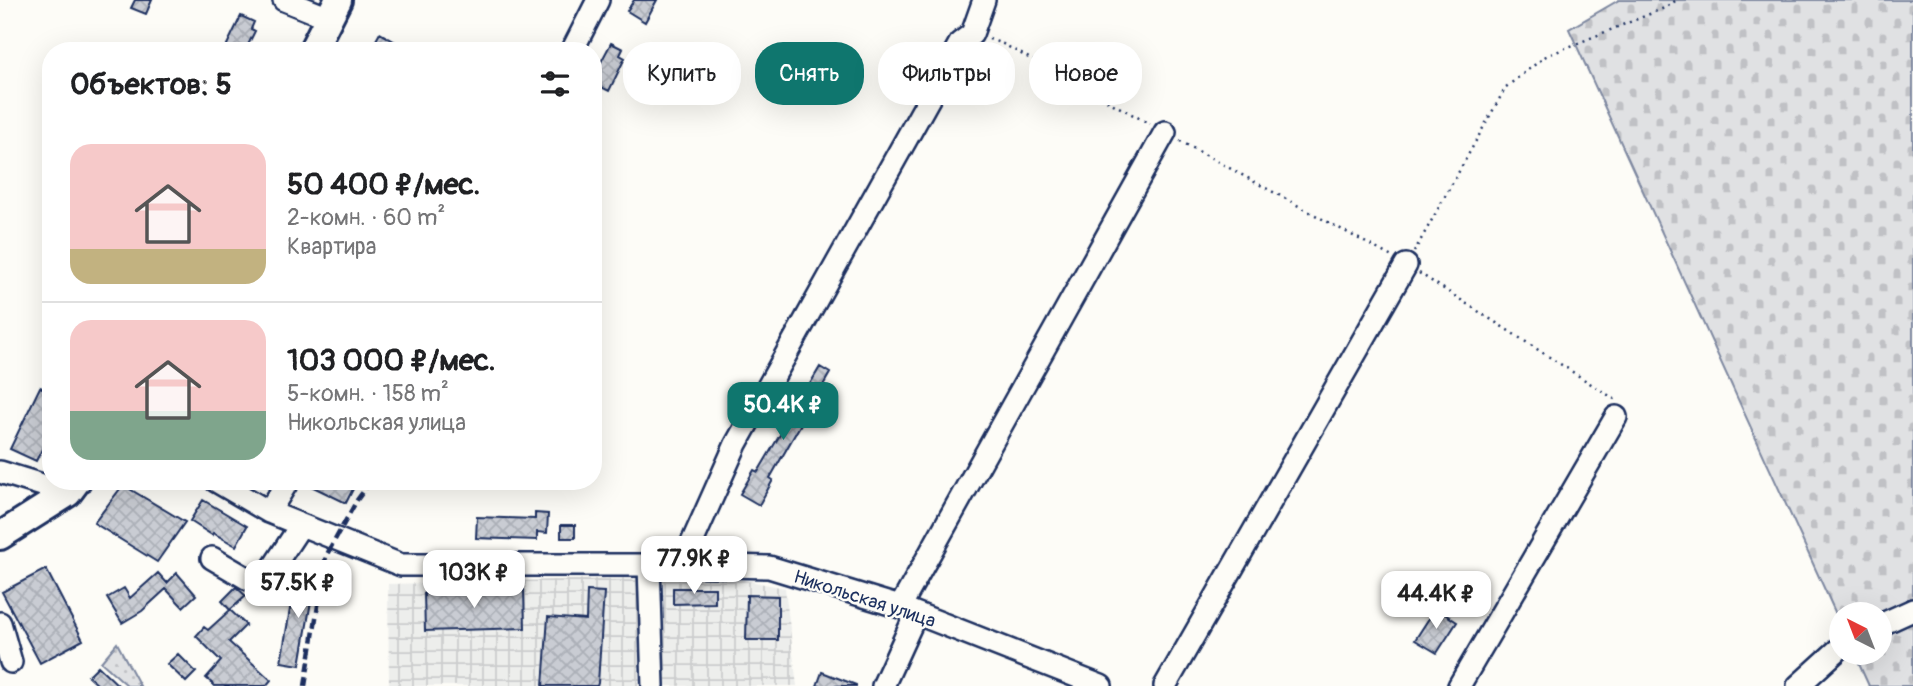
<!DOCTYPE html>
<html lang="ru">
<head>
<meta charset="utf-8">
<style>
	:root { --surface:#fff; --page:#f6f6f6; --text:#202124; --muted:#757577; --line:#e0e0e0; --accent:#0f766e }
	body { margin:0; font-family:Pangolin,sans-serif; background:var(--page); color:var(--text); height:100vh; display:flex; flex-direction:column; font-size:26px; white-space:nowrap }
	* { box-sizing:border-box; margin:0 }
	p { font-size:23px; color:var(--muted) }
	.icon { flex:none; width:38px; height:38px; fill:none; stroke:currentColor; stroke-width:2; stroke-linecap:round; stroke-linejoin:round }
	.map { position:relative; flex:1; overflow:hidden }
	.panel { position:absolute; left:42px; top:42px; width:560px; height:448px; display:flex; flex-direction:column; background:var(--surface); border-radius:28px; box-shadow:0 7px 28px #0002 }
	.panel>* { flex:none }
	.guide { position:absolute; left:623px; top:42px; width:665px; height:63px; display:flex; gap:14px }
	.needle { width:46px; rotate:318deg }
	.controls { position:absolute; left:1829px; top:602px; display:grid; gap:14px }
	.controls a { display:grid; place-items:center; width:63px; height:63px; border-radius:50%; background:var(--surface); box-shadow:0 7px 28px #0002; font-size:35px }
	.price { position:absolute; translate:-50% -60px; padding:0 16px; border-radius:14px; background:#fff; color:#222; font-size:23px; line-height:46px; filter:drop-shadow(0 2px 4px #0008) }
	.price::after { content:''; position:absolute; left:50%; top:42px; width:21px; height:16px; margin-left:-10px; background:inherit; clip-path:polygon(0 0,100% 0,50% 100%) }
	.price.current { background:var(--accent); color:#fff }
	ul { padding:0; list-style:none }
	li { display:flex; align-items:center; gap:21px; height:175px; padding:0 28px }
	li+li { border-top:2px solid var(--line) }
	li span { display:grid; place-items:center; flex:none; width:196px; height:140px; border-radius:21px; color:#555 }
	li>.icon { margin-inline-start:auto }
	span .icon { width:84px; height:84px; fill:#fffc; stroke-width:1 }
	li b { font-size:30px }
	h2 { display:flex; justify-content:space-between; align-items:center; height:84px; padding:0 28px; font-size:30px }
	.chip { padding:0 24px; border-radius:28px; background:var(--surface); box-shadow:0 7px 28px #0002; font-size:24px; line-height:63px }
	.chip.current { background:var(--accent); color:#fff }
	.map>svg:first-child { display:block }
	.industrial { fill:url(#industrial-grid) }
	.grass { fill:url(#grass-dots); stroke:#7e88a0; stroke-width:2 }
	.cemetery { fill:url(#cemetery-stones); stroke:#7e88a0; stroke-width:2 }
	.building { fill:url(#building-cross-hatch); stroke:#1b2f5e; stroke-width:2 }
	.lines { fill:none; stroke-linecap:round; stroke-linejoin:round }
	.minor-casing { stroke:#1b2f5e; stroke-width:26 }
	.major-casing { stroke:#1b2f5e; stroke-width:32 }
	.path { stroke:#1b2f5e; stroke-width:2.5; stroke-dasharray:2 5; stroke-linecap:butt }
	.minor { stroke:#fdfcf7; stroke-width:21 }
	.major { stroke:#fdfcf7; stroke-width:26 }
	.rail { stroke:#1b2f5e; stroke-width:4.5; stroke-dasharray:10 5; stroke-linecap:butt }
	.labels { text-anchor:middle; stroke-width:5; stroke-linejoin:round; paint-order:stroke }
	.street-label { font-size:19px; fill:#1b2f5e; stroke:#fdfcf7 }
</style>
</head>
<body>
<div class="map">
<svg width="1913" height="686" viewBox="0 0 1913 686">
	<defs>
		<pattern id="industrial-grid" width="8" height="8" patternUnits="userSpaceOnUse" patternTransform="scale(1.75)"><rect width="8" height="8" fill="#edeeec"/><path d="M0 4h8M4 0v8" fill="none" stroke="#cbcccd"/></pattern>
		<pattern id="grass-dots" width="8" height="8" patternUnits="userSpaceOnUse" patternTransform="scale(1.75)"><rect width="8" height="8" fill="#e0e1e3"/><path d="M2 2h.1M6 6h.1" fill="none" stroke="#c0c1c5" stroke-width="1.8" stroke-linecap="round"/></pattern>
		<pattern id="cemetery-stones" width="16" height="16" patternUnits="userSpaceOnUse" patternTransform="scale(1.75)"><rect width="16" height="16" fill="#e0e1e3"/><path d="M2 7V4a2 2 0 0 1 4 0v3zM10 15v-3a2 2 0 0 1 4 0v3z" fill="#c0c1c5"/></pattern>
		<pattern id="building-cross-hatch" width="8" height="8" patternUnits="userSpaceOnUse" patternTransform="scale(1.75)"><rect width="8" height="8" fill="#c9ccd3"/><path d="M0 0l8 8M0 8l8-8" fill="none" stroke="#acb0b8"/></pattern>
	</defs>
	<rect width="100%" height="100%" fill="#fdfcf7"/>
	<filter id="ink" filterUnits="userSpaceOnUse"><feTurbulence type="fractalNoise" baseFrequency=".0143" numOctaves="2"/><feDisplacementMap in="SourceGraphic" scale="14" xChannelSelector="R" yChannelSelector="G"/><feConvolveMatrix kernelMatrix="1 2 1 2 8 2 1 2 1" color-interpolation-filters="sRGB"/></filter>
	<g filter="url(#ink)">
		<!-- industrial -->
		<path class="industrial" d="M723,576L785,588L797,686H389L388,584Z"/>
		<!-- grass -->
		<path class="grass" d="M117,643L140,686H128L101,662Z"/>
		<!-- cemetery -->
		<path class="cemetery" d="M1619,0H1913V686H1869L1854,653H1880V614H1841V625L1569,29Z"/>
		<!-- building -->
		<path class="building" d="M135,0H152L146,14L131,8Z
			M634,0H657L645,22L627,11Z
			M241,16L254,22L251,29L255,31L245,51H224Z
			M380,33L397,43L393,51H370Z
			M611,43L623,49L620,55L625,58L609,91L593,83V77Z
			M820,367L830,373L770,478L773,480L759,505L740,494L754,470L758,472Z
			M40,387L51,392V432L36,461L10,449Z
			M301,481H342L354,487L346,503Z
			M123,485L185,522L157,562L94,523Z
			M203,500L247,526L236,546L213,533L212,535L190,521Z
			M535,513L548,514L547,533L537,532V540L476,538L477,517L535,519Z
			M561,525H575V538H561Z
			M46,569L83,640L40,663L2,592Z
			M158,573L167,583L177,573L196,595L183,607L166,589L142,611L122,623L107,598L124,588L130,598Z
			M296,574L315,578L300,665L281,662Z
			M236,587L246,596L230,610L222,601Z
			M673,588H715V603L673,604Z
			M524,590L525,628L425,631L424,593Z
			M587,591L604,592L598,683L597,686H543L548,617L586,620Z
			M747,595L778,596V640H746Z
			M230,610L246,625L229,642L271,680L266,686H215L206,678L221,661L196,636L204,627L208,630Z
			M1440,611L1457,622L1437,653L1415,640L1433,612L1438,615Z
			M178,654L196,672L186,682L167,664Z
			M98,666L119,686H99L88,676Z
			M822,672L856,685V686H817Z"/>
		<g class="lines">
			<!-- minor casing -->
			<g class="minor-casing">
				<path id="minor" d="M284,0L329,18
					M572,51L598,0
					M0,472L68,493
					M216,481L269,512L401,565H682L769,567L900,607L1101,686
					M269,512L288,481
					M212,558L248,579H260L272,569L301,525
					M649,565L653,686
					M682,565L736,444L960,43L972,34L984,0
					M900,607L1165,132
					M0,623L11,662
					M1880,625L1913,610
					M883,686L916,614
					M1165,686L1406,265
					M1459,686L1616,417
					M1798,686L1841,647"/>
			</g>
			<!-- major casing -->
			<g class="major-casing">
				<path id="major" d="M312,51L338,0
					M0,536L68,493L77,481"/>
			</g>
			<!-- path -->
			<path class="path" d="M989,39L1003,44L1150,124
				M1180,141L1392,257
				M1414,252L1506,87L1546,56L1662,9L1677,0
				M1419,273L1616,400"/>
			<!-- minor -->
			<use href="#minor" class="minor"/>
			<!-- major -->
			<use href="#major" class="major"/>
			<!-- rail -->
			<path class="rail" d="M305,686L326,556L357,500L371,481"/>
		</g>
	</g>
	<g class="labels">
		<!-- street labels -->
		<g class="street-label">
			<text transform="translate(865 598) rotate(18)" y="7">Никольская улица</text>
		</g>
	</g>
</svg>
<div class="controls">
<a><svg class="needle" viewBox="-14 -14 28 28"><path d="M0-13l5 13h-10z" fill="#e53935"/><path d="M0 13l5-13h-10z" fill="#757577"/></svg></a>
</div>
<b class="price current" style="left:783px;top:442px">50.4K ₽</b>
<b class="price" style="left:694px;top:596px">77.9K ₽</b>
<b class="price" style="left:474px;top:610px">103K ₽</b>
<b class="price" style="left:298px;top:620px">57.5K ₽</b>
<b class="price" style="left:1436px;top:631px">44.4K ₽</b>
<div class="guide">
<a class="chip">Купить</a>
<a class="chip current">Снять</a>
<a class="chip">Фильтры</a>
<a class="chip">Новое</a>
</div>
<section class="panel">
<h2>Объектов: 5<svg class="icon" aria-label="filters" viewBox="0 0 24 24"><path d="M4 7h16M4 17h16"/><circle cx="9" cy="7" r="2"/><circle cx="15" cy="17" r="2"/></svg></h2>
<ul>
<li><span style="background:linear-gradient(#f6c9c9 75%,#c2b280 0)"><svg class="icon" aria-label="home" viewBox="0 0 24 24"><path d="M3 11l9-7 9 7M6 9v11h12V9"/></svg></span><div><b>50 400 ₽/мес.</b><p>2-комн. · 60 m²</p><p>Квартира</p></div></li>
<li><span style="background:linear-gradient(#f6c9c9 65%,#7fa58c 0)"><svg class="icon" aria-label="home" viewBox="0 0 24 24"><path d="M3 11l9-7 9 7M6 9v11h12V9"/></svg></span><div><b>103 000 ₽/мес.</b><p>5-комн. · 158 m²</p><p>Никольская улица</p></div></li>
</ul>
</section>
</div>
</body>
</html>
